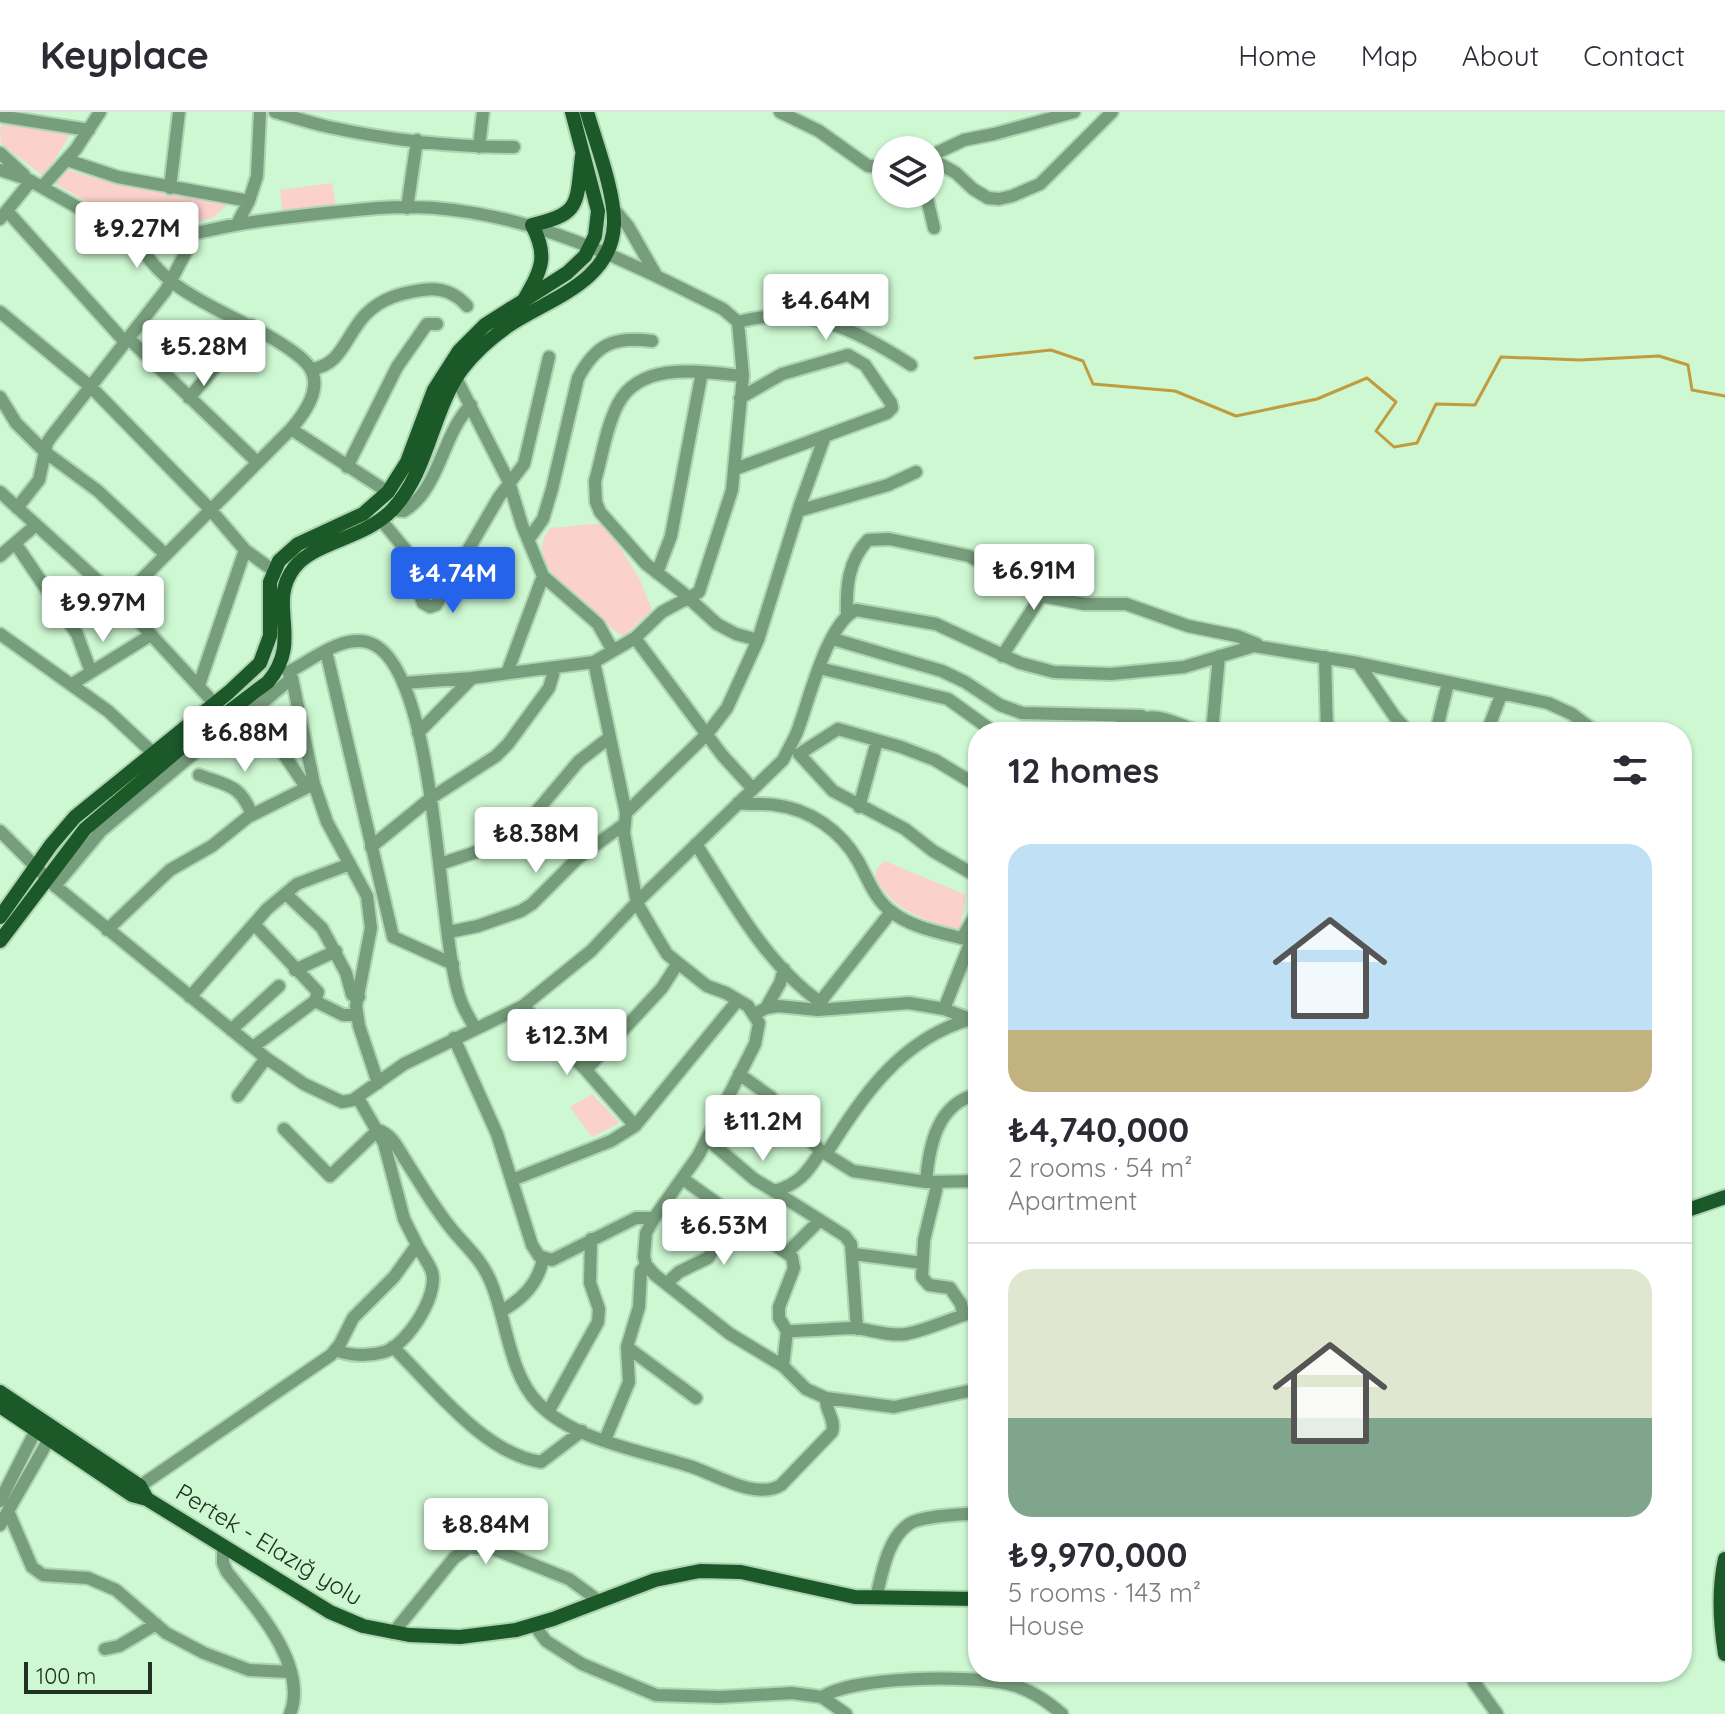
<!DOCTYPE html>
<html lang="en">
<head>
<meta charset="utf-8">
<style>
	:root { --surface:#fff; --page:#f7f7f7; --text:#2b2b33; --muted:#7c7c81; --line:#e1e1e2; --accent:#2563eb }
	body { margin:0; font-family:Quicksand,sans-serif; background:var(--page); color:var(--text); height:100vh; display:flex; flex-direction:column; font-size:30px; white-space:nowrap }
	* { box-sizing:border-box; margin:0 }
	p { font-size:26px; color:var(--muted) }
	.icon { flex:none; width:44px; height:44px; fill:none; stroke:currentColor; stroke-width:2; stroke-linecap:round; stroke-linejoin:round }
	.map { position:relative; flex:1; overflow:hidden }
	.drawer { position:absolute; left:968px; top:610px; width:724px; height:960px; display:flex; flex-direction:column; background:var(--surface); border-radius:32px; box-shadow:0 2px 6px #0004 }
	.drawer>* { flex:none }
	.buttons { position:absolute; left:872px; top:24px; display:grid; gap:16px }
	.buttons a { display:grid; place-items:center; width:72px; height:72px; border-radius:50%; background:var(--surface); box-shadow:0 2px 6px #0004; font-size:40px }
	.scale { position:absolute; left:24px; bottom:20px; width:128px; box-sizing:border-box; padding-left:8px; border:4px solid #213224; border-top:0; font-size:22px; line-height:28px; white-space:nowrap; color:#213224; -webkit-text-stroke:6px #cdf8d2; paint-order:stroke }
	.price { position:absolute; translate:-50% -68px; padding:0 18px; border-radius:8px; background:#fff; color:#222; font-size:26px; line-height:52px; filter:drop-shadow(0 2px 4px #0008) }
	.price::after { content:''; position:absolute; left:50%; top:48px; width:24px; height:18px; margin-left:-12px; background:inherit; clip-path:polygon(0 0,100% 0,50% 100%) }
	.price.on { background:var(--accent); color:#fff }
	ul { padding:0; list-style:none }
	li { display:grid; align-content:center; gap:16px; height:424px; padding:0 40px }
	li+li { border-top:2px solid var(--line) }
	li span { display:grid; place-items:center; height:248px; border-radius:24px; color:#555 }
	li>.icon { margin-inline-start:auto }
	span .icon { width:144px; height:144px; fill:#fffc; stroke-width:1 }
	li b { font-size:34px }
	h2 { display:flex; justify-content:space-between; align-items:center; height:96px; padding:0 40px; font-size:34px }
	header { display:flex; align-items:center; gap:48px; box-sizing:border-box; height:112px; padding:0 40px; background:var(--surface); border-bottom:2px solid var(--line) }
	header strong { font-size:38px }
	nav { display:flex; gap:44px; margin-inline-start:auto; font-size:28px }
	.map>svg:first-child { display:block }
	.green { fill:#fbd1cb }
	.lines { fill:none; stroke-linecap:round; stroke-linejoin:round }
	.stream { stroke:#c09c3f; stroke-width:3 }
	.minor-casing { stroke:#aed4b3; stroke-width:16 }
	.major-casing { stroke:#aed4b3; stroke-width:18 }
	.minor { stroke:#779e7c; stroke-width:12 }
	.major { stroke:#1b5929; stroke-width:14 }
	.labels { text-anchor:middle; stroke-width:6; stroke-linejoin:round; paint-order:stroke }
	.street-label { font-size:24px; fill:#213224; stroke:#cdf8d2 }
</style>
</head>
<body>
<header>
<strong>Keyplace</strong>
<nav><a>Home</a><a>Map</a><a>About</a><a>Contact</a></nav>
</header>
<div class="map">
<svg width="1725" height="1602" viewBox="0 0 1725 1602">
	<rect width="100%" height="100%" fill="#cdf8d2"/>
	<!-- green -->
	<path class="green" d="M5,9L71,20L45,65L1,32L0,16Z
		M65,57C124,76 169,83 231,89L214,105L198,110L134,113L114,106L54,71Z
		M332,71L336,95L283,103L280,78Z
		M605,411L639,466L652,498L624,524C611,519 605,508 595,499C571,479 523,449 550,416Z
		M885,749L966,783L960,818C924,808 893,800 875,764L877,756Z
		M592,982L618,1009V1012L592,1025L570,995Z"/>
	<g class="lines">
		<!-- stream -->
		<path class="stream" d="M975,246L1051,238L1083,249L1093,272L1175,279L1236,304L1317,287L1367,266L1396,290L1376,319L1394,335L1417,331L1436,292L1475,293L1501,245L1580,248L1659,244L1688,253L1692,278L1725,284"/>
		<!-- minor casing -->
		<g class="minor-casing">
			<path id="minor" d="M275,0C293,5 311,11 329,15C389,28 453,35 514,35
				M780,0L819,19L868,54L886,55
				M0,4L89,18
				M479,35L483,0
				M0,41L24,63
				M930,44L964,28L994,22L1074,0
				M930,46L956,61L973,77L988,86L999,87L1012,84L1040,72L1112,0
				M67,48L118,65L249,89
				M0,58L27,67L127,123C164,133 203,118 240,112C285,105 333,100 379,96C503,86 615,143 723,197L738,210L743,264L732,378L699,480L662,500L635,526
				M42,75L76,37L100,0
				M170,76L179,0
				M926,82L934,116
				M407,96L417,28
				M613,96L628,114L656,163
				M7,99L125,230
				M0,107L31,69
				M237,112L249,89L257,64L260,0
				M0,200L91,275L210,397L245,438L274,459
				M738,210C805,192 856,217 911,253
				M128,226L257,350
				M311,257C342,254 346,222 366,202C382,186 401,181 422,178C440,175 455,180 467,194
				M743,264C702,260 641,248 618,292C606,315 602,345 595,369L596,390L600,400L646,452L682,480L717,512L736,522L758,528
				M456,266L509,370L522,413L543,464L598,512L613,539
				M0,285L16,311L45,340L98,379L166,443
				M189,286L251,213
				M291,317L388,380
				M347,355L397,255L427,212H437
				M735,357L887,301L892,296L891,291L865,253L848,243L782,262L740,286
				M0,380L120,489L214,591
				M17,396L39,368L47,331L51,325L166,178L186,140L191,122
				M392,398L404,399C440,377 442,322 471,293
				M798,399L888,373L916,360
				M381,408L405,437L423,491L430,495L436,493L499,385L524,352L549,245
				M528,428L543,407L552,377L578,266C596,232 614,224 652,229
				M15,431L77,522L91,560
				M0,444L36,413
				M657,461L671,424L702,260
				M120,489L291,317C304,302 323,277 310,256C303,245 288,236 277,229C230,200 160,181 137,126
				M847,503C846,475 848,449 868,428L889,427L969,444L1041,484L1084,492H1126L1188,514L1237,524L1257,532
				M0,522L108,599L153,641
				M833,527L942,559L965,570L1000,593L1022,601L1142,604
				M326,539L393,825L453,852
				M1002,544L1041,484
				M1325,545L1327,620
				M594,550L626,701L624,721L637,791L652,817L667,842L678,851L707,874L726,881L748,894L759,911L755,932L698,1044L654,1106L646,1121L644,1145L646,1153L655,1163L730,1222L783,1254L806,1277L826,1286L894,1295L978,1277
				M1358,551L1548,591L1572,602L1596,620
				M819,556L948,587L994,620
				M507,561L543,464
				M403,571L472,566L594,550L635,526L722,643L753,677
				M72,572L151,523
				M199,573L245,438
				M247,602L272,625L306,675
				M1108,620C1155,598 1153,603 1201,620
				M1212,620L1219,544
				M1436,620L1448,571
				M1487,620L1501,583
				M418,621L472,566
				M199,663C228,674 240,672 252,703
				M978,674L935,648L901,635L838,617L799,642L833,679L905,717L933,739L978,765
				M738,691C750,693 763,691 775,693C810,697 841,719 858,749C868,767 875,788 892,800C914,818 951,822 978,831
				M859,695L877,629
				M626,701L707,622L727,596L758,528L800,393L825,324
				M0,719L55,774L266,946L304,972L342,990L353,988L404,952L523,894L591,839L640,787L783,648C787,639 793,630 797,620C809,590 826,512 856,498L936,512L1020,551L1054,560L1111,562L1184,555L1254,534L1358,551L1395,605L1409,620
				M696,732C731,787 766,852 820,890
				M371,735L431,686L496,644L508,632L549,576L555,556
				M440,752L479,739L525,713L579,649L610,625
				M55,774L101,719L222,618L261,592L292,566
				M286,782L322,816L346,861L352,883L359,885
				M254,812L318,880L315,889
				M107,818L170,758L212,734L248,705L314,672
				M449,820L478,814L521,799L532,792L578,746L623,713
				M962,826L978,799
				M295,858L336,839
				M190,885L267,797L297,772L350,752
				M523,894L586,958L635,1014
				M766,896L780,871L784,857
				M819,896L824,885L891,800
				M944,897L971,829
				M755,902L766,896L778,894L818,898L909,891L944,897L978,910
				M1682,903L1683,904
				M231,918L279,874
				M454,926L497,1022L532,1133L539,1144L552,1148L636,1106H654
				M253,935L315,889L343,903H357
				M586,958L662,876L678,851
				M739,962L771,985L790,1008L821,1039L853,1059L926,1070L978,1069
				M378,971L359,914L356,894L371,816L367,784L327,710L314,672L292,566L288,560C311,549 339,524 367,530C439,548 436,825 461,889C464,898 470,907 475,916
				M238,984L266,946
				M284,1017L330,1064L378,1018C393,1023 398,1037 406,1049C420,1071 433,1094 450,1115C464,1133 480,1145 490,1168C507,1206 508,1260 538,1291C575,1330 646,1339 695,1356C718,1364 757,1388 781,1373L832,1320C836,1307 825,1299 826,1286
				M707,1027L754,1067L774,1079C798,1073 808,1060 821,1039
				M826,1042C863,984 900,927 971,907
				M683,1067L792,1145L794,1156L779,1195V1206L787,1219L783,1254
				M512,1068L611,1029L635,1014L738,888
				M926,1070C929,1034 937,991 978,982
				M938,1070L924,1128L922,1165L929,1173L950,1176L961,1192L963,1202
				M774,1079L845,1124L851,1132L857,1217
				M788,1140L820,1108
				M854,1142L922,1151
				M667,1171L679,1160L708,1146L735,1102
				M502,1199C523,1186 538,1172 543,1147
				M787,1219C808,1219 829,1217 850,1216C869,1216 886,1225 906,1222C931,1217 953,1205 978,1199
				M393,1235C433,1274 484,1342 541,1350L582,1319
				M627,1235L696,1286
				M335,1238C351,1244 366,1245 384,1240C406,1234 439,1184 432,1160C429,1151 421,1141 417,1133
				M548,1300L598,1210L599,1197L590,1171L591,1127
				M605,1328L629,1270L627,1235L639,1195L641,1159L646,1153
				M140,1374L331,1243L340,1232L353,1206L394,1165L417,1133L404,1107L384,1031L358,986
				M0,1389L40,1310
				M8,1399L32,1455L43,1463L88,1466L116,1478L166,1521L204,1541L249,1558L290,1560
				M0,1413L52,1322
				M223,1434V1451L227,1460C255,1495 309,1553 290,1602
				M876,1486C882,1462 887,1427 909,1412C922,1403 961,1403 978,1401
				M534,1513L546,1529L582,1552L656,1583L720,1585L792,1581L822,1585L846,1602
				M393,1521L454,1446L468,1436H491L569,1467L599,1489
				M105,1537L119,1534L156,1512
				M1471,1560L1474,1570L1497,1602
				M822,1585C854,1564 970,1563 1008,1572C1028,1576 1047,1589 1062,1602"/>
		</g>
		<!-- major casing -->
		<g class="major-casing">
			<path id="major" d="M524,188C541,158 549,145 532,113C582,102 576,91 582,44
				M0,805L51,733L75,705L229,580L260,551L270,524V470L279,449L298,432L363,402L388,380L407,350L434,278L459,239L485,213L567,161L585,144L595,124L598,99L572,0
				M0,829L85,717L182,635L268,570C304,528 266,493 294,456C315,429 364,427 392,398C429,359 431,300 462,257C475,240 493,224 511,212C551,186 612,169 614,112C615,81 596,31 587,0
				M1682,1100L1725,1085
				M0,1280L140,1374L147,1387
				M0,1294L132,1383L147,1387L330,1500L363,1514L409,1523L460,1525L516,1518L553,1507L655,1468L700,1459L741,1460L855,1485L978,1487
				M1725,1447C1718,1478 1720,1511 1725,1542"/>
		</g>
		<!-- minor -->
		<use href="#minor" class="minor"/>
		<!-- major -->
		<use href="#major" class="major"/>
	</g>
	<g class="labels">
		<!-- street labels -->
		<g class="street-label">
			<text transform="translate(269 1433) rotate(31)" y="8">Pertek - Elazığ yolu</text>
		</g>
	</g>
</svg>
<div class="buttons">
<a><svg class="icon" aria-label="layers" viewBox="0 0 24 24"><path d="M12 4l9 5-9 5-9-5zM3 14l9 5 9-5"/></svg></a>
</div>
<div class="scale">100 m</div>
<b class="price" style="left:137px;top:158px">₺9.27M</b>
<b class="price" style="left:826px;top:230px">₺4.64M</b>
<b class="price" style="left:204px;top:276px">₺5.28M</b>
<b class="price" style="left:1034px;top:500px">₺6.91M</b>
<b class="price on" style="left:453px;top:503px">₺4.74M</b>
<b class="price" style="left:103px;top:532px">₺9.97M</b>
<b class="price" style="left:245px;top:662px">₺6.88M</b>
<b class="price" style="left:536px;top:763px">₺8.38M</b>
<b class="price" style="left:567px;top:965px">₺12.3M</b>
<b class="price" style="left:763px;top:1051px">₺11.2M</b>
<b class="price" style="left:724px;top:1155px">₺6.53M</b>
<b class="price" style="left:486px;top:1454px">₺8.84M</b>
<section class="drawer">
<h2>12 homes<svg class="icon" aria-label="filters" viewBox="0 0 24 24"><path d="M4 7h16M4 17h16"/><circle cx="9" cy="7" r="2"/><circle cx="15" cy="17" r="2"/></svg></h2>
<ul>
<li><span style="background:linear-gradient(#bfe0f5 75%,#c2b280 0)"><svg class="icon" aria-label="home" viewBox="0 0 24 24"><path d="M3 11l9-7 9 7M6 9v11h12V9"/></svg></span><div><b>₺4,740,000</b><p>2 rooms · 54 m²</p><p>Apartment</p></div></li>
<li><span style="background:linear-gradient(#dfe7d0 60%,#7fa58c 0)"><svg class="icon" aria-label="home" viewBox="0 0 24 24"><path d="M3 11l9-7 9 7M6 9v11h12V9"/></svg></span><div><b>₺9,970,000</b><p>5 rooms · 143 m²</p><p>House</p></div></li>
</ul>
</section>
</div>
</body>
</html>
